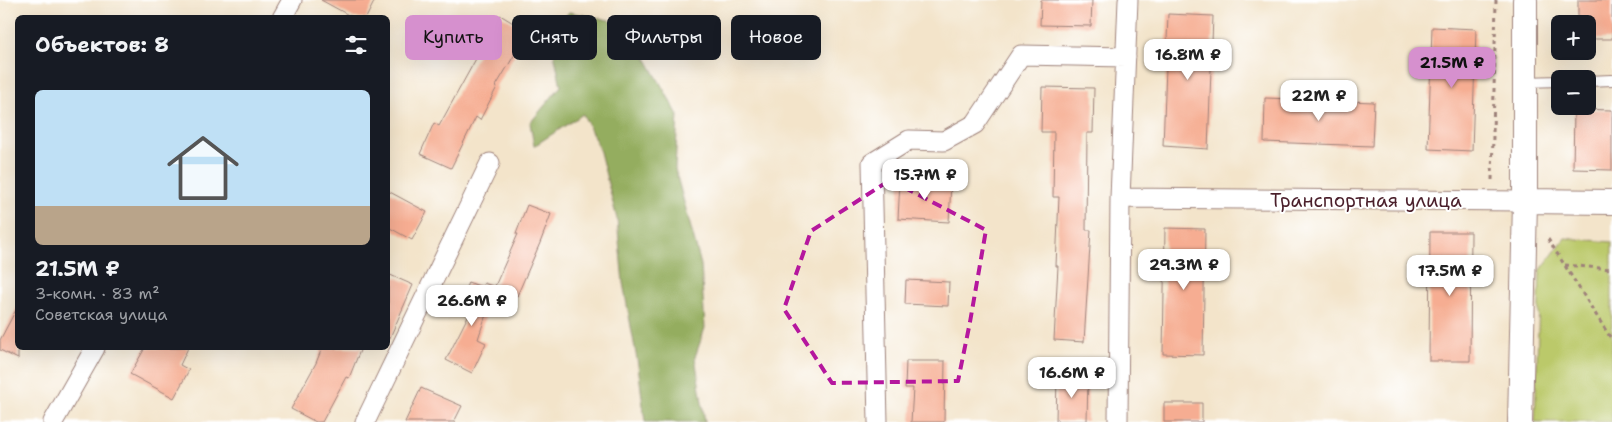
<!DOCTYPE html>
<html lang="ru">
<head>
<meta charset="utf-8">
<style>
	:root { --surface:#171b24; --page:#20242c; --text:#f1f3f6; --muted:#9ea1a6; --accent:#d690ce }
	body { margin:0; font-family:"Shantell Sans",sans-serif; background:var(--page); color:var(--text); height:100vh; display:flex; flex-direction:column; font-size:19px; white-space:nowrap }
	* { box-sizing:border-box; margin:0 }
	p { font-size:16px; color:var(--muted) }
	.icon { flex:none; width:28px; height:28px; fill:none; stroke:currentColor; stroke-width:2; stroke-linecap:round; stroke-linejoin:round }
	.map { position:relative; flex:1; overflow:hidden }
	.details { position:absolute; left:15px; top:15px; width:375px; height:335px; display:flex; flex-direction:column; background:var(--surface); border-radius:8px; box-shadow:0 5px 20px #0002 }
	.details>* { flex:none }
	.guide { position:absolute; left:405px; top:15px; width:475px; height:45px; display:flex; gap:10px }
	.controls { position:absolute; left:1551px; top:15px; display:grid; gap:10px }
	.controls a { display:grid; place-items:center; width:45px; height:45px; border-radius:8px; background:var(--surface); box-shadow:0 5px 20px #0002; font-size:25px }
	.price { position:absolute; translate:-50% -42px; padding:0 11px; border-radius:10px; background:#fff; color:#222; font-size:16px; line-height:32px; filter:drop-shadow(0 1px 2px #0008) }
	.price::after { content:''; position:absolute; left:50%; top:30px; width:15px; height:11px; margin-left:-8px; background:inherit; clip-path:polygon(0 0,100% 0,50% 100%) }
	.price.selected { background:var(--accent); color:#111 }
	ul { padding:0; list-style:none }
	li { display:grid; align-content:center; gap:10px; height:265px; padding:0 20px }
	li span { display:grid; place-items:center; height:155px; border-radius:8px; color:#555 }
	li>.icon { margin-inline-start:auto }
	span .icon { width:90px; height:90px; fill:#fffc; stroke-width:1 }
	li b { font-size:21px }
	h2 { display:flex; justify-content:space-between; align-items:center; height:60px; padding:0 20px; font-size:21px }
	.pill { padding:0 18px; border-radius:8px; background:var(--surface); box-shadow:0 5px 20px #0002; font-size:18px; line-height:45px }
	.pill.selected { background:var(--accent); color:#111 }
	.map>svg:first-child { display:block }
	.green { fill:#bbc96b; stroke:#82744b }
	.forest { fill:#94ad5f; stroke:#6f6645 }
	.building { fill:#f6ad92 }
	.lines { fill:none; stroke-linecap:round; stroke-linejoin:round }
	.service-casing { stroke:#9e827a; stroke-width:12 }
	.minor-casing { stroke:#9e827a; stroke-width:21 }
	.tertiary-casing { stroke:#9e827a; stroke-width:26 }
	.path { stroke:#9e827a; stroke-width:3; stroke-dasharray:4 4; stroke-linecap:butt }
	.service { stroke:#fff; stroke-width:10 }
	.minor { stroke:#fff; stroke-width:19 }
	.tertiary { stroke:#fff; stroke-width:24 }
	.marked { fill:none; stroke:#b5179e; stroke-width:4; stroke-dasharray:10 6; stroke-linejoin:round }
	.labels { text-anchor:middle; stroke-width:4; stroke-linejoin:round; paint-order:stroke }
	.street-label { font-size:19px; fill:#4a1f2b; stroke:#fff }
</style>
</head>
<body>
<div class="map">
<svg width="1612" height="422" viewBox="0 0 1612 422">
	<rect width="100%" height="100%" fill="#fff"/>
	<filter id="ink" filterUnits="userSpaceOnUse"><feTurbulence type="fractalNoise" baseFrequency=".02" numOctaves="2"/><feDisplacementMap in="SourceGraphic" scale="10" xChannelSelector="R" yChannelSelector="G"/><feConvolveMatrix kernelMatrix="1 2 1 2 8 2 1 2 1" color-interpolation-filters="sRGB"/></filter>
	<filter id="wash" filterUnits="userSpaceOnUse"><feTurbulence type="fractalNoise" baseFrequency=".0096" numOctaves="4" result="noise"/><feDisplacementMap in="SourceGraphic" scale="20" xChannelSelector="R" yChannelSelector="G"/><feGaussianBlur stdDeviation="1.12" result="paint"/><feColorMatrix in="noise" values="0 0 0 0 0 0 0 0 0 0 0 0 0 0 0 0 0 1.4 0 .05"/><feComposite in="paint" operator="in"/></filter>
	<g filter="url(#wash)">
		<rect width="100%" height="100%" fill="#f3e4ca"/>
		<!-- green -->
		<path class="green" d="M1565,238L1612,242V422H1535L1540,271Z"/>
		<!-- forest -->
		<path class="forest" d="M569,12L609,20L635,38L678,115L675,169L701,265L705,328L695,357L705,422H645L638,365L623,283L617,219L599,148L583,114L534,146L530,123L561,86L550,34Z"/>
		<g id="blocks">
			<!-- building -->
			<path class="building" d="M321,0H375L366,18H354Z
				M1041,0H1092L1091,26L1040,25Z
				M1578,0H1612V39H1588V24H1578Z
				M1168,14L1213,16L1208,149L1163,146Z
				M500,15L528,32L496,86L497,87L480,120L476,117L451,168L420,154L434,123L439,126Z
				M1432,27L1476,29L1472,151L1428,149Z
				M1042,87L1094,88L1093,133H1087L1086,230H1091L1084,342L1054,340L1058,266H1056L1059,197H1053L1054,132H1041Z
				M1265,98L1374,102L1372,146L1264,142Z
				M1574,109L1612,110V170L1573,169Z
				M900,181L951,183L949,222L898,219Z
				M388,191L427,212L412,240L388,227Z
				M527,205L551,214L540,243L517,296L495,286L518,234H516Z
				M1165,228L1205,229L1203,355L1163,354Z
				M1430,232H1471L1470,361H1429Z
				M388,274L413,285L388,342Z
				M906,280L949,282L948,306L905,304Z
				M468,282L482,287L484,283L495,287L478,339L486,343L472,373L446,360L470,312L459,308Z
				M18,306V359L0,350V340Z
				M145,348H188L180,365L189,370L174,398L130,374Z
				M322,348H361L349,378L346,377L322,422H316L291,409L316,363Z
				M906,361H945L944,422H911L913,388H905Z
				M1057,377L1088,378L1087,421H1056Z
				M421,388L462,406L454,422H405Z
				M1164,403H1202V422H1164Z"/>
		</g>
	</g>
	<g filter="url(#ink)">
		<use href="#blocks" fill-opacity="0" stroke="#9e827a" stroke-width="1"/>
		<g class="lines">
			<!-- service casing -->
			<g class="service-casing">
				<path id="service" d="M1588,81L1612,80
					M1525,82L1560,81"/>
			</g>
			<!-- minor casing -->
			<g class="minor-casing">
				<path id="minor" d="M282,18L292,0
					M1120,198L1525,201
					M53,422L95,348
					M365,422L490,163
					M878,422L872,163L909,140L944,141L975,124L1021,55L1126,57
					M1118,422L1120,198L1128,0"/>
			</g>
			<!-- tertiary casing -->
			<g class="tertiary-casing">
				<path id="tertiary" d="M1525,201L1612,202
					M1520,422L1525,201V0"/>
			</g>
			<!-- path -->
			<path class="path" d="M1492,180L1496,0
				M1548,239L1612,340
				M1565,265L1612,269"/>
			<!-- service -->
			<use href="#service" class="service"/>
			<!-- minor -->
			<use href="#minor" class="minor"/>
			<!-- tertiary -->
			<use href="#tertiary" class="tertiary"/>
		</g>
	</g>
	<!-- marked area -->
	<path class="marked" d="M890,180L986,230L970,322L958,381L832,383L784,309L811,231Z"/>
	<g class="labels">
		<!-- street labels -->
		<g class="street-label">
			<text x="1366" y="207">Транспортная улица</text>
		</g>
	</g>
</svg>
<div class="controls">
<a>+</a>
<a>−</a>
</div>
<b class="price" style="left:1188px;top:81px">16.8M ₽</b>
<b class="price selected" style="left:1452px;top:89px">21.5M ₽</b>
<b class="price" style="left:1319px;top:122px">22M ₽</b>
<b class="price" style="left:925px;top:201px">15.7M ₽</b>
<b class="price" style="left:1184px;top:291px">29.3M ₽</b>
<b class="price" style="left:1450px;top:297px">17.5M ₽</b>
<b class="price" style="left:472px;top:327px">26.6M ₽</b>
<b class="price" style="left:1072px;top:399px">16.6M ₽</b>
<div class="guide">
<a class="pill selected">Купить</a>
<a class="pill">Снять</a>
<a class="pill">Фильтры</a>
<a class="pill">Новое</a>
</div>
<section class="details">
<h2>Объектов: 8<svg class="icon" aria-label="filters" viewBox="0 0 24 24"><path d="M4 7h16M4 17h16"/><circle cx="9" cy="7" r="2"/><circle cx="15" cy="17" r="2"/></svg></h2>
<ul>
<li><span style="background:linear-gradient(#bfe0f5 75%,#b9a48a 0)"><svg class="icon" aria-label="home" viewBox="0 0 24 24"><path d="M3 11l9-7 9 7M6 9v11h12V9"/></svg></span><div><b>21.5M ₽</b><p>3-комн. · 83 m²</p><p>Советская улица</p></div></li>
</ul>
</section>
</div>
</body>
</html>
